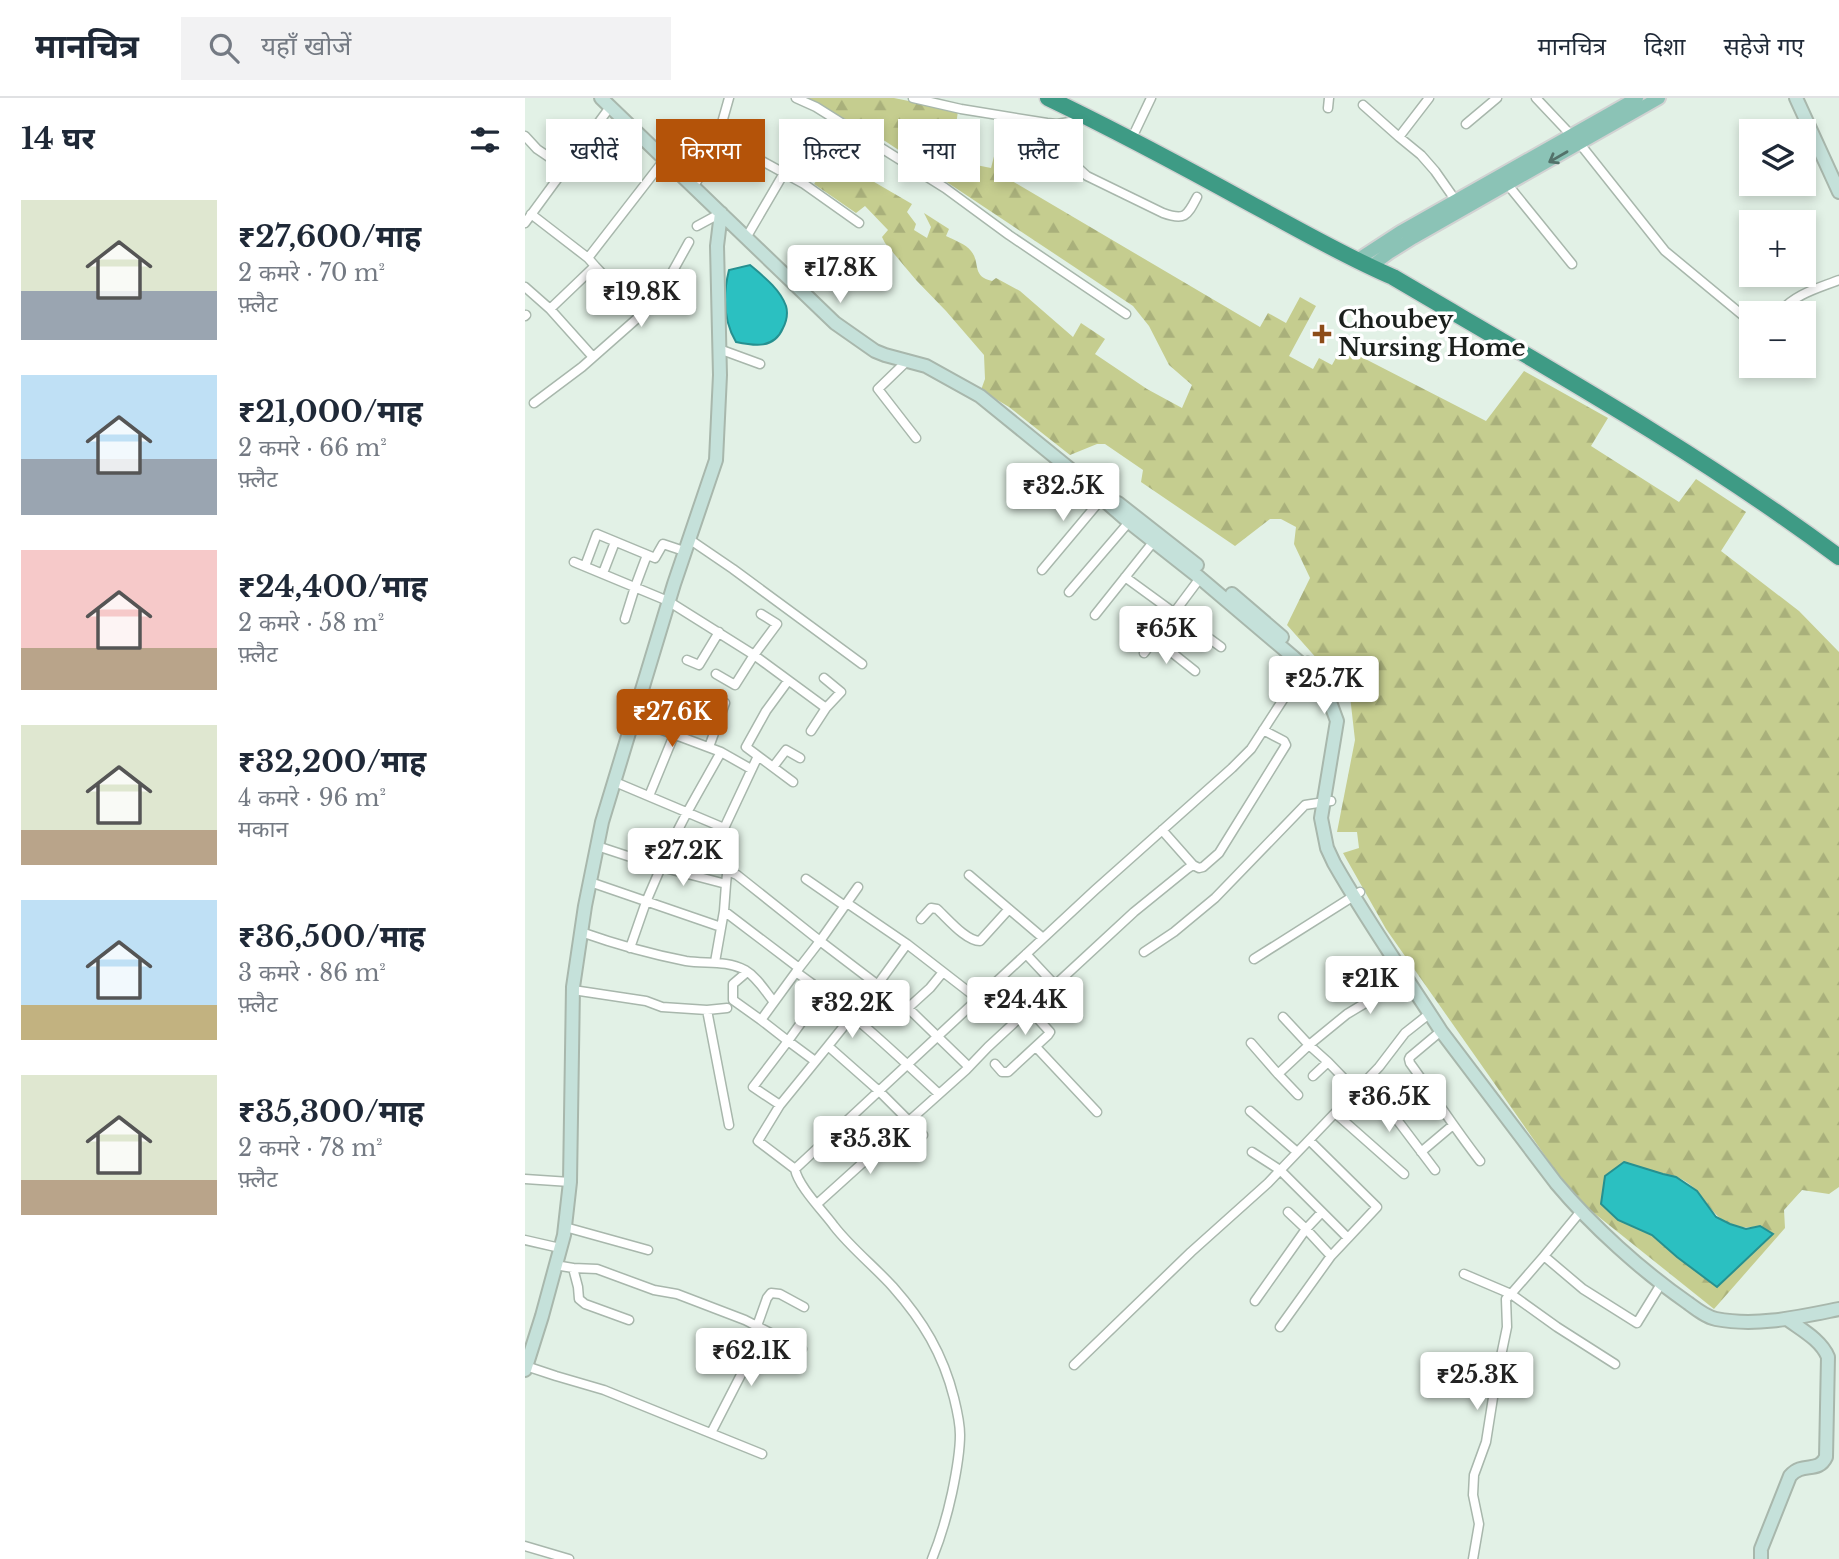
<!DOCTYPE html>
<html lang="hi">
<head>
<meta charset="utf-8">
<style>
	:root { --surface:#fff; --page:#f2f2f3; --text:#1f2937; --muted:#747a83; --line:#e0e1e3; --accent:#b45309 }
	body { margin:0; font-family:"Libre Baskerville","Noto Sans Devanagari",serif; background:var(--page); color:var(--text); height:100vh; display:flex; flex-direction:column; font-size:26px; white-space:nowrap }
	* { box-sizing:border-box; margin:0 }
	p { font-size:23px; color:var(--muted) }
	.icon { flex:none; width:38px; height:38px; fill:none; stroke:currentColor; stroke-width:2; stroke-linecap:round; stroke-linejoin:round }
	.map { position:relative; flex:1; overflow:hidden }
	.details { display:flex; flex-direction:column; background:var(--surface); width:525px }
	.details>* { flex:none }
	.top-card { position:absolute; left:21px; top:21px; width:665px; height:63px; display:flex; gap:14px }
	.controls { position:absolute; left:1214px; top:21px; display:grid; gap:14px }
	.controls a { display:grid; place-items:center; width:77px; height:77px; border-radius:0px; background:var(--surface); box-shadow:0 4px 10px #0003; font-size:35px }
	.price { position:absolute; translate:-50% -60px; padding:0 16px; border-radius:7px; background:#fff; color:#222; font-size:23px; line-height:46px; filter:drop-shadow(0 2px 4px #0008) }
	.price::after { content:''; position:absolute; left:50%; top:42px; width:21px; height:16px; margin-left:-10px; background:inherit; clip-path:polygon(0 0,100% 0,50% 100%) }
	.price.on { background:var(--accent); color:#fff }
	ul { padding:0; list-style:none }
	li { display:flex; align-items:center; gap:21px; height:175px; padding:0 21px }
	li span { display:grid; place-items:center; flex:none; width:196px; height:140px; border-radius:0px; color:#555 }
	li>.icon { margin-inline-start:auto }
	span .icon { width:84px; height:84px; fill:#fffc; stroke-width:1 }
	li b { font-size:30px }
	h2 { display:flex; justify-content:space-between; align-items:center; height:84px; padding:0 21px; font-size:30px }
	.pill { padding:0 24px; border-radius:0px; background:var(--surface); box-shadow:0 4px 10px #0003; font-size:24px; line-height:63px }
	.pill.on { background:var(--accent); color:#fff }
	header { display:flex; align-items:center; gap:42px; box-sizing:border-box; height:98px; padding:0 35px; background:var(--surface); border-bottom:2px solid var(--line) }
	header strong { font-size:33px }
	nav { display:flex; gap:38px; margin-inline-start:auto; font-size:24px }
	.search { width:490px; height:63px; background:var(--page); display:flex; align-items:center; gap:18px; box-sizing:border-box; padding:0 24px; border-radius:0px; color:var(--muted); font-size:26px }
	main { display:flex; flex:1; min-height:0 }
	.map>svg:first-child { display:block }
	.forest { fill:url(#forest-firs); fill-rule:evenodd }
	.water { fill:#2bc0c1; stroke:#269090; stroke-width:2 }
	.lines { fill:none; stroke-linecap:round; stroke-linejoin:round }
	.street-casing { stroke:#a8b7ac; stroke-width:11 }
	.secondary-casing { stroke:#a8b7ac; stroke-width:16 }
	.primary-casing { stroke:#d1d2d2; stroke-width:16 }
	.highway-casing { stroke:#d1d2d2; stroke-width:19 }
	.street { stroke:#fff; stroke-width:8 }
	.secondary { stroke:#c5e1da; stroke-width:12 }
	.primary { stroke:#8bc3b6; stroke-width:12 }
	.highway { stroke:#3e9b85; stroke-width:16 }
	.oneway { stroke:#53726a }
	.poi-dot { fill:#8d4c18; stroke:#fff; stroke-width:2.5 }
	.labels { text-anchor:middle; stroke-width:7; stroke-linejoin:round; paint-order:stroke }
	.poi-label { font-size:24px; font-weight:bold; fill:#1b201d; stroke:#fff; text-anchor:start }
</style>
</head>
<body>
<header>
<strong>मानचित्र</strong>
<div class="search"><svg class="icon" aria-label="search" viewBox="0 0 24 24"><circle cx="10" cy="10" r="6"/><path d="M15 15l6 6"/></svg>यहाँ खोजें</div>
<nav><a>मानचित्र</a><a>दिशा</a><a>सहेजे गए</a></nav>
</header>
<main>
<section class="details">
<h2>14 घर<svg class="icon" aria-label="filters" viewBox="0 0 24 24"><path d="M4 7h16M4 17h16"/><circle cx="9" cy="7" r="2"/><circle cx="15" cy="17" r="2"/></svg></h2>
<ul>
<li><span style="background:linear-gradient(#dfe7d0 65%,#9aa5b1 0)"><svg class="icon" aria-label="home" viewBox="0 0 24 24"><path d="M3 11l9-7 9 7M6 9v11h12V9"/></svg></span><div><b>₹27,600/माह</b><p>2 कमरे · 70 m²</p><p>फ़्लैट</p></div></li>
<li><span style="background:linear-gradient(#bfe0f5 60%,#9aa5b1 0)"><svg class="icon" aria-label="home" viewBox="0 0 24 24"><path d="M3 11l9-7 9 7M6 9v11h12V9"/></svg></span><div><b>₹21,000/माह</b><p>2 कमरे · 66 m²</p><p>फ़्लैट</p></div></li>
<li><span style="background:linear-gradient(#f6c9c9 70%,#b9a48a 0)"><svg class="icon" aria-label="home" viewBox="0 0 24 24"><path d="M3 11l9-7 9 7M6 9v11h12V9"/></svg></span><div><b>₹24,400/माह</b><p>2 कमरे · 58 m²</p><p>फ़्लैट</p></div></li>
<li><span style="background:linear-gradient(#dfe7d0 75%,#b9a48a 0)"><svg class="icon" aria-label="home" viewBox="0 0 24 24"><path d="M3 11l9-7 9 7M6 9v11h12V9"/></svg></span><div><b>₹32,200/माह</b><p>4 कमरे · 96 m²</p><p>मकान</p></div></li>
<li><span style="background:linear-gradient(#bfe0f5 75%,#c2b280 0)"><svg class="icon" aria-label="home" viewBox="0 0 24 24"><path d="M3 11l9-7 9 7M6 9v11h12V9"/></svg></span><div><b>₹36,500/माह</b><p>3 कमरे · 86 m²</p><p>फ़्लैट</p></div></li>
<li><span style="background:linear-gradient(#dfe7d0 75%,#b9a48a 0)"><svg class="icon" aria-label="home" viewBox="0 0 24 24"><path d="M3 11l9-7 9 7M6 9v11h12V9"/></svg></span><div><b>₹35,300/माह</b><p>2 कमरे · 78 m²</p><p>फ़्लैट</p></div></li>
</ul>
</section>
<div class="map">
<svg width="1314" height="1461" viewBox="0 0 1314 1461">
	<defs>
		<pattern id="forest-firs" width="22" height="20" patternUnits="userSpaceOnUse" patternTransform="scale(1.75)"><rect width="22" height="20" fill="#c5cd8f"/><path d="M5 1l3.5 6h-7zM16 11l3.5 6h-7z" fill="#a9b07b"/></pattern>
	</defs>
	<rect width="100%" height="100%" fill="#e2f1e6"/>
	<!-- forest -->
	<path class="forest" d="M282,0H369L433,13L426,62L466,70L475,35L489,37L482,80L735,229L743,215L761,225L775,199L791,208L764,258L788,271L794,260L807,267L817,249L961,323L999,273L1083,320L1066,348L1154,404L1171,381L1221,414L1196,453L1274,513L1314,554V1089L1304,1096L1277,1092L1259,1112L1260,1130L1189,1211L1049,1099L861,831L818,755L834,750L832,734H812L830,642L825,598L762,527L785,480L769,446L771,429L756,421H745L710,448L616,384L618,372L580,346H572L545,357L484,309L456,292L460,281L459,257L421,213L391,182L360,145L357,139L363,132L340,108L331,115L289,86L308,60L387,106L382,114L391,126L389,132L402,140L406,129L399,115L424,131L421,138C429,142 441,146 446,153C456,165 446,178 467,183L471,180L495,193L548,239L556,225L580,241L570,256L622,291L657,310L667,287L644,267L624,228L608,208L360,43ZM1100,1064C1112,1068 1124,1072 1136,1076C1141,1077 1147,1077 1152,1079C1187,1093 1184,1138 1235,1128L1248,1136L1192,1189L1152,1159L1127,1137L1093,1122L1077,1098L1080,1078Z"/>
	<!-- water -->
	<path class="water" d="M225,167C238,178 255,191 261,208C263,215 261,224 258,230C249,251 230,248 211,244C198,222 198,196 204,172Z
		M1099,1064L1138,1076L1151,1079L1172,1093L1191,1119L1205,1126L1221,1131L1235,1128L1248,1136L1192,1189L1152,1159L1127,1137L1093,1122L1076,1106L1080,1078Z"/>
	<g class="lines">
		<!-- street casing -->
		<g class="street-casing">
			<path id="street" d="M271,0L291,9L420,90L484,137L601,216
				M388,0L436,11L522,25L532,26L557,22
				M1011,0L1046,37
				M838,7L874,39L904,0
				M803,10L804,0
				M552,23L550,61L552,69L562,78L638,115C660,123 662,118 672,99
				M941,26L972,0
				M0,38L12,51L40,70
				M193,39L279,86L334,125
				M874,39L896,57L910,73L931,103
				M606,42L626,0
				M1055,46L1140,153L1227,225
				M983,87L1047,166
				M168,89L187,60L204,0
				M6,116L63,160
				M0,125L85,9
				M172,128L196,115
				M221,140L259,75
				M70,168L116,217L139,189L164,144
				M0,189L25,211
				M1254,215C1270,196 1291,191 1314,182
				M0,218L1,217
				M194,251L235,266
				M68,259L25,211L70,168L63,160L139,62
				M383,262L353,291L391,340
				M9,305L57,269L116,217
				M164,441L208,471L337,566
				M49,464L143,503L229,557L301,610L316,594L299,580
				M60,468L72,436L130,460L138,446L159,453
				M517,472L579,398
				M78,475L90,444
				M600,479L696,549
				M544,494L604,424
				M570,517L629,443
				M100,521L110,489L122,457
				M630,541L670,573
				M619,555L675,480
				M162,562L174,567L194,534
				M191,576L210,587L229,557L252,526L236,516
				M263,583L241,613L221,649L268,684
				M108,621L196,654
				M286,633L301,610
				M184,649L200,605
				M248,669L261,652L275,660
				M226,671L196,654C175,692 152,729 136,769L201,786L202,776L205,774L212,777L295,843L333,789
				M90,684L199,730
				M124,698L149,637
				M637,732L668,767
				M194,741L233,658
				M72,748L136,769L121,804L105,850
				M444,777L518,840
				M281,781L320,808
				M65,784L196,829
				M322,805L382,846L453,901
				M199,813L201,786
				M396,821L406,810L412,811C423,821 441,843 455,843L484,811
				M56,834C90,846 125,856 161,863C181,866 201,862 220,872C232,879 240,893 249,904
				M619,854L649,834L690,800L780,707L806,703
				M501,856L530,887
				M729,861L835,794
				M190,864L199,813L274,870
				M222,874L208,886V902L236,922
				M271,874L295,843L383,910L444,969
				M353,886L382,846
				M48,892L121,903L137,909L182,912L202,910
				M298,894L263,943L236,922L271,874C322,910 368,953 414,996
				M383,910L405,890L418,874
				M182,912L204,1027
				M758,919L784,947L753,976L773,997
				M916,933L885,959L884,961L885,965C909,998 930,1031 955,1063
				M726,945L753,976
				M303,948L327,918
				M511,949L572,1014
				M803,964L784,947L822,916L852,898L883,877
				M470,966L477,974H483L523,937L525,934L504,911
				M788,978L803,964L831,993
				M842,982L910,1072
				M255,1007L228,989L263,943L290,963
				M725,1013L772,1054
				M810,1015L879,1076
				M784,1042L852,1109L823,1140
				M727,1054L755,1072L823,1140L806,1158L755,1229
				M896,1054L928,1027
				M270,1071L233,1043L255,1007L303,948L354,993L384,1023L441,972L463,949L609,814L662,771L668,767L674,770L678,769L694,755L761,647L759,643L738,632
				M0,1081L45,1084
				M292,1106L384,1023L398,1037
				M1056,1113L1019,1158L1058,1191L1112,1225L1136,1186
				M763,1114L781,1131L797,1114
				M40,1129L123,1152
				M0,1142L35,1150
				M1019,1158L986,1196L1032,1229L1090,1266
				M30,1167L48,1170L53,1189L54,1201L60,1206L104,1222
				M48,1170L72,1171L129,1192L152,1196L220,1222L277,1251
				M939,1176L986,1196L981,1201L982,1229L970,1287L961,1344L949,1377L948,1397L954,1426L948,1461
				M730,1203L781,1131L806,1158
				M232,1228L242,1200L246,1195L255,1196L279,1209
				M549,1267L666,1154L743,1085L854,969L880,935L904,916
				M1,1268L31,1278L79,1292L237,1356
				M186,1335L239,1232
				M0,1448L44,1461
				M407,1461C416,1439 422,1418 427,1395C431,1376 435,1356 435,1337C435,1325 432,1312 429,1300C418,1256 398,1223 368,1189C349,1168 326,1150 309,1128C298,1113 273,1088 270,1071L570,792L707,670L726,651L783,563"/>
		</g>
		<!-- secondary casing -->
		<g class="secondary-casing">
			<path id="secondary" d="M76,0L310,225L350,253L360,257L401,268L455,298L567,389L572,396L604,424L675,480L780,569L797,591L805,604L812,623L796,720L802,750L809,765C842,823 880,877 916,933L1031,1085C1067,1128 1117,1173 1163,1205C1171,1211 1181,1219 1191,1221C1232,1229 1274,1219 1314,1211
				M1271,0L1314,94
				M593,405L672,467
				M707,496L757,539
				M0,1272L17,1218L39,1137L45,1084L48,889L60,808L77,724L149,486L191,362L195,277L192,148L196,115
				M1236,1461V1451L1265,1378C1278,1363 1293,1376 1301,1359L1303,1259C1296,1242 1277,1232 1262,1221"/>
		</g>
		<!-- primary casing -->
		<g class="primary-casing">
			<path id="primary" d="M832,162L875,134L1112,0
				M845,169L864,155L888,140L1134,0"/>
		</g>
		<!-- highway casing -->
		<g class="highway-casing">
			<path id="highway" d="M523,0C592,33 659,69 726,106C773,131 819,158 868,179C1019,268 1173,354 1314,459"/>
		</g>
		<!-- street -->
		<use href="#street" class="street"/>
		<!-- secondary -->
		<use href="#secondary" class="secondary"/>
		<!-- primary -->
		<use href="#primary" class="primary"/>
		<!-- highway -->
		<use href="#highway" class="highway"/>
	</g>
	<!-- one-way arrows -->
	<defs><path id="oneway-shaft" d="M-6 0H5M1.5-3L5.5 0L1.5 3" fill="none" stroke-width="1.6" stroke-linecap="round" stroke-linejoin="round" transform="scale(1.75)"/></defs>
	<use class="oneway" href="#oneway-shaft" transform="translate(1033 59) rotate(150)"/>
	<!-- markers -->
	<path class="poi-dot" d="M793.5 225.5h7v7h7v7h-7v7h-7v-7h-7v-7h7z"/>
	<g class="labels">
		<!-- poi labels -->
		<g class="poi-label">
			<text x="813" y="230">Choubey<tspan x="813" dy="28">Nursing Home</tspan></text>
		</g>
	</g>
</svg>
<div class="controls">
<a><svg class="icon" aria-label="layers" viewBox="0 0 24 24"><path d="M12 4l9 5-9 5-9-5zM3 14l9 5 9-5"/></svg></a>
<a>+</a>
<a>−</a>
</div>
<b class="price" style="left:315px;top:207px">₹17.8K</b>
<b class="price" style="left:116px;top:231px">₹19.8K</b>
<b class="price" style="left:538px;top:425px">₹32.5K</b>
<b class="price" style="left:641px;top:568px">₹65K</b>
<b class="price" style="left:799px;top:618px">₹25.7K</b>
<b class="price on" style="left:147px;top:651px">₹27.6K</b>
<b class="price" style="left:158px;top:790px">₹27.2K</b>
<b class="price" style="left:845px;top:918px">₹21K</b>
<b class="price" style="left:500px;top:939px">₹24.4K</b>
<b class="price" style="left:327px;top:942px">₹32.2K</b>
<b class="price" style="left:864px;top:1036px">₹36.5K</b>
<b class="price" style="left:345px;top:1078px">₹35.3K</b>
<b class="price" style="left:226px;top:1290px">₹62.1K</b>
<b class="price" style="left:952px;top:1314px">₹25.3K</b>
<div class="top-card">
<a class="pill">खरीदें</a>
<a class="pill on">किराया</a>
<a class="pill">फ़िल्टर</a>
<a class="pill">नया</a>
<a class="pill">फ़्लैट</a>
</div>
</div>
</main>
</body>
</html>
